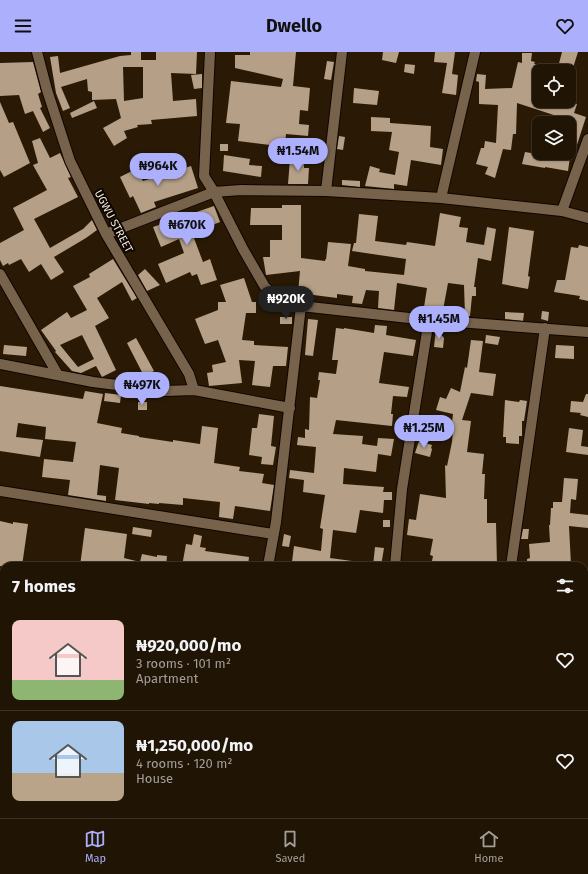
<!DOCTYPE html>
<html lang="en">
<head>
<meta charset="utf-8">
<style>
	:root { --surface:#201404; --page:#2d2113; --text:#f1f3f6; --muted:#a29e9a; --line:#3d3326; --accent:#acaffb }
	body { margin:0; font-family:"Fira Sans",sans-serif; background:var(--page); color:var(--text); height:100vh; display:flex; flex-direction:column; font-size:15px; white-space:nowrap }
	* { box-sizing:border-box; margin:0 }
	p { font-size:13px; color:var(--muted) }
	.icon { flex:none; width:22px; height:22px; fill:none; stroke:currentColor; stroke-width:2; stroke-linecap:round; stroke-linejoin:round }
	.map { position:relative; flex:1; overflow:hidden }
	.panel { position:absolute; left:0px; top:510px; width:588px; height:256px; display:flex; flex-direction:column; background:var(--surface); border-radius:12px 12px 0 0; box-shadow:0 1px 3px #0004,0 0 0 1px var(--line) }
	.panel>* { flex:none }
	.tools { position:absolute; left:532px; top:12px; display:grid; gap:8px }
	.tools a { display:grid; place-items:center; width:44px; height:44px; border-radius:8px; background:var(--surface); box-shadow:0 1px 3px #0004,0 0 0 1px var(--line); font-size:20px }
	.price { position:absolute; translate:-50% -34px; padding:0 9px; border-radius:14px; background:var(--accent); color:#111; font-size:13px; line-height:26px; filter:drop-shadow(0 1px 2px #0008) }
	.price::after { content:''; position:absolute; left:50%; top:24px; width:12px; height:9px; margin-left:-6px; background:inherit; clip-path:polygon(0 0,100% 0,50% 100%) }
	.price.current { background:#222; color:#fff }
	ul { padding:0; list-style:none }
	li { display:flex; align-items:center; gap:12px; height:100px; padding:0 12px }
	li+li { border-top:1px solid var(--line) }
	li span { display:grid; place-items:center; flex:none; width:112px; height:80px; border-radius:8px; color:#555 }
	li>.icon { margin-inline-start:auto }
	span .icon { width:48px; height:48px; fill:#fffc; stroke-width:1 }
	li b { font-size:17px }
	h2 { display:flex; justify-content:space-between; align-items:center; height:48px; padding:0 12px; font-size:17px }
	header { display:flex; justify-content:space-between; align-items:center; height:52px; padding:0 12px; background:var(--accent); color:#111; font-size:18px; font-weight:700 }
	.tab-bar { display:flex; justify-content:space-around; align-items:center; height:56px; border-top:1px solid var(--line); background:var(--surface); font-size:11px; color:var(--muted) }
	.tab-bar a { display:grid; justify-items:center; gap:2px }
	.tab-bar .current { color:var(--accent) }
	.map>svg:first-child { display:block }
	.built { fill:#352003 }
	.water { fill:#432b07 }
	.building { fill:#b5a087; fill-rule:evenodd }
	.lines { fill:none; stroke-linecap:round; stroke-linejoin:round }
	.lane-casing { stroke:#120500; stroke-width:7 }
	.street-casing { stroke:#120500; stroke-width:12 }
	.lane { stroke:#77634c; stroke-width:5 }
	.street { stroke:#77634c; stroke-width:10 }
	.labels { text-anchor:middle; stroke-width:4; stroke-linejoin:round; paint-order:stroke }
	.street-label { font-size:11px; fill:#f5e9dc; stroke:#0d0702 }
</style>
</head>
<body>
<header><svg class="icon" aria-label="menu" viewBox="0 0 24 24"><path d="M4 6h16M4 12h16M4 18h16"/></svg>Dwello<svg class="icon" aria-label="heart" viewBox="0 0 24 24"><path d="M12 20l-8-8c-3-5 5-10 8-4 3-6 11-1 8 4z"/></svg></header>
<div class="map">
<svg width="588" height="766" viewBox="0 0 588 766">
	<rect width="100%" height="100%" fill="#2a1a05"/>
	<!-- built -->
	<path class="built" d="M0,575L4,576V762H584V672L588,673V766H0Z"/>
	<!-- water -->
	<path class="water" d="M584,725L588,726V766H205L206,762H584Z"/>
	<!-- building -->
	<path class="building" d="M131,0H141V8H156V0H197L196,22L171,21L173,49L196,47L197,64L151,68L152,72L137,73L138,75L124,79L127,86L114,94L103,76L121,66L116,47L92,48V40L88,39L87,27L61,35L70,56L63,59L56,41L50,5L58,4L60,21L120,4L131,3ZM123,15H143V46L124,49Z
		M250,0H296L293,34L310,36L308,59L300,58L299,72L309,73L308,84L286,82L284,104L269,103L270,93L238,89L240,72L226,71L231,29L281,35L283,27L235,16V3H250Z
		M383,0H399L396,11L382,8Z
		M435,0H455L452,22L458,23L456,43L442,41L447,11L434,10Z
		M562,0H578L572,19H557Z
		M522,1H532L531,9L535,10L534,12L539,13V49H568L577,52L574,61L586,65L575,99L569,97V77L572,69L517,51L516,82H513L511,98L503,97L495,126L485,122L488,115L476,112L481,96H484L485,89L496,91L498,53L479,52V30L476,29L477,22L486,23L485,37L512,36L518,10L522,11Z
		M327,9L334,10L331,28L324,27Z
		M33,10L41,40L38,42L42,55L40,56L50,76L43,80L33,59L25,62L19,43L0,44V11Z
		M405,12L415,13L414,22L404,20Z
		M202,22V36L194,37L191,23Z
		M354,36L379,39L377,53L353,51Z
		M94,49L97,56L72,66L70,61Z
		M0,50L9,71L13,70L30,111L4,125L0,118Z
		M371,65L390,66V71L431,74L430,95L443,97L441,113L411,108L407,134L394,132V137L365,134L370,114L380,117L379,120L395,123L399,100L389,98L392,80L371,79Z
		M339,84L345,85L343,98L337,97Z
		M40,86L50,106L60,101L71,125L68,126L78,145L34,167L50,196L83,177L92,168L97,178L86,186L54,205L64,220L51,228L41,212L29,220L21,207L9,213L8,211L3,214L0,208V191L24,178L13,156L47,138L33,113L38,111L32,89Z
		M220,92H228V99H220Z
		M525,100L548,104L549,102L570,105L568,119L545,115V116L522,112Z
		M224,103L250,107L249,113L262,114L261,125L223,119Z
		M290,107H304V116H309L308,132H288Z
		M191,114L198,136L154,150L156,155L141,161L133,144L130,146L120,125L136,117L143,129Z
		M342,128L360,129V135L342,133Z
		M282,153H301V206L325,209V207L326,208L328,190L351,192L348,214L365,217V219L404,223L406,207L352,199L354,191H356L359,162L378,164L375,189L406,193L407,190L435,194L440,161L461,165L459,175L468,176L466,190L484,193L487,175L496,177L491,209L478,206L474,235H476V244H472L470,264H465L464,233L448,231L443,258L424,255L427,236L397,231L394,258L378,256L379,239L366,238L362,252L352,251L353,244L337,242V246L298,241L300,219L266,223L263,205H270V188H282V173H250L251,156H282Z
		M214,154L220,170L192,181L203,210L210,207L217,228L201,233L197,222L192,224L190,220L166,231L158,212L184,201L179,187L161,195L153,175Z
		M509,175L534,179L528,224L530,225L528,237L502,232Z
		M579,193L588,195V249L579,247L580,244L554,240L557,228H565L571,195L578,196Z
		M113,207L137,246L132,249L122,230L97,246L109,266L95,274L116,318L102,325L96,314L81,321L72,319L55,300L56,299L41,278L67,260L71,266L87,258L73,234L90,225L89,222ZM82,283L94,307L78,315L60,293Z
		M145,217L160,233L147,239L138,223Z
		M244,226L252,250H256V261H246L242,288L254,289V293L288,295L286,314H273L270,335L252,333L255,309L239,308L242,331L209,334L207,321L213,320L212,313L226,310L218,288L205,292L195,267L218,258V250H226L220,233Z
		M542,259L549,260L548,269L541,267Z
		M505,260L524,261L523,269L505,267Z
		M280,265H292V272H280Z
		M308,267L318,268L313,304L305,303Z
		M375,273L387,274L386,283L416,288L413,304L384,300L379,331L409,335L407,345L393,344L391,362H393L392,374L336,368L333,382L363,384L362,392L377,394L378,386L394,387L391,404L378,402L376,420L344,416L343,432L384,435L383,440H392V448H384L383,461L360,458L356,481L333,478L330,506L352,509V514H313L292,510L294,494L321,499L323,477L320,476L325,443L303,440L304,428L289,426L290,418L314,421L316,395L297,393L298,385L305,386V377L309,378L310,345L317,346L320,328H318L319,320L336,322L338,308H332L336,276L344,277V276L374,281Z
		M436,277L444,286L443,296L434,295Z
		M486,283L500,285L498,293L485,291Z
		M136,286L154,319L144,324L127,291Z
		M471,288L483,289L479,320L496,322L493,344L471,341L462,368L471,369L467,400L484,402L482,422H485L484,447H487V471H496L497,514H457L432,509L433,504L430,503L433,487L407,483L409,467L416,468L420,442L446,446L445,413L447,414L452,390L453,379H451L453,362L436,358L440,345L446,347L451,336L460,340L465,315L467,316Z
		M4,293L27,295L26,304L3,302Z
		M556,293L574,294V307L555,306Z
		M0,334L83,347L85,339L103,342L97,371L122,376L121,381L139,384V385L173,390V388L200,392L202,374L218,376L214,411L240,415L239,419L264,422L262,431L274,433L270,459L235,454L233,467L219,465L220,450L183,446V453L159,451V452L149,451V452L115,448L119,416L100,413L97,443L106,444V449L68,443L70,428L42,425L44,407L73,410L76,390L45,387L46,375L18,371L16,385L43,388L40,405L0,399Z
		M105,341L121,343L120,351L104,349Z
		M586,342H588V365L580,363L581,361L570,360L571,349L583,350Z
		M505,348L519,350L520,348L527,349L524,369H522V384H519V392L506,391V385H503Z
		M138,350H147V358H138Z
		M259,362L274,364L271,394L276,395L273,413L261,412L262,405L249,403L252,376H257Z
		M569,376L583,378L581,394L588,395V403L566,400Z
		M419,389L432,393L431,396L432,397L430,405L415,401Z
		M564,426L578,427L576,448L571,447L570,461L588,463V476L569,474L571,513L527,514V507L530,506L529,492L550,490L549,473H550L551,456H553V450H562Z
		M383,468H390V475H383Z
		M0,469L13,472V470L28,472L22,514H0Z
		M133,475L152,478L151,485L132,482Z
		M85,476L127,482L124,506L140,510L142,502L157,505V503L167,504L166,514H80Z
		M523,477H529L528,487H521Z
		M194,482L202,484L200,495L206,496L205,499L249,505L248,514H182L186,492L192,493Z
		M284,482L291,484L289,495L282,494Z
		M375,495L384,496L381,514H373Z
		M0,753L4,757V762H8L12,766H0Z"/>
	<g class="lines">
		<!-- lane casing -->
		<g class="lane-casing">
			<path id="lane" d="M584,690L588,691
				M0,707L4,709"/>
		</g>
		<!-- street casing -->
		<g class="street-casing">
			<path id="street" d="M37,0L47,38L70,109L106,182L189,322L194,338
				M210,0L204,124L214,140L243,197L265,235L283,250L301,254L418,267L588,280
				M326,139L342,0
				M441,146L475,0
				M562,159L588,87
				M106,182L214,140L241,138L326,139L441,146L562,159L588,166
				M0,222L58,323
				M0,312L93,330L165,339L194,338L290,356
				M0,439L273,482
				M268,514L276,470L301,254
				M395,514L402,437L429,267
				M511,514L545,276
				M0,566H4
				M584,659L588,660"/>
		</g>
		<!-- lane -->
		<use href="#lane" class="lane"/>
		<!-- street -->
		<use href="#street" class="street"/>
	</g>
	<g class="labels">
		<!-- street labels -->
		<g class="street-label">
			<text transform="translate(114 169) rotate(62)" y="4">UGWU STREET</text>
		</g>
	</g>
</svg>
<div class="tools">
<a><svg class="icon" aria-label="locate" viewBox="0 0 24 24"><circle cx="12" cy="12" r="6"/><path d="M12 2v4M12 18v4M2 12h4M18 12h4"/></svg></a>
<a><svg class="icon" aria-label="layers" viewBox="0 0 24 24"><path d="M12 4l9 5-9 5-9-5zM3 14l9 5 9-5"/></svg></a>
</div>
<b class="price" style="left:298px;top:120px">₦1.54M</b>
<b class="price" style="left:158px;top:135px">₦964K</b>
<b class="price" style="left:187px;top:194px">₦670K</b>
<b class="price current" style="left:286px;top:268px">₦920K</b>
<b class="price" style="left:439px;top:288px">₦1.45M</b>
<b class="price" style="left:142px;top:354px">₦497K</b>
<b class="price" style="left:424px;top:397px">₦1.25M</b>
<section class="panel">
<h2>7 homes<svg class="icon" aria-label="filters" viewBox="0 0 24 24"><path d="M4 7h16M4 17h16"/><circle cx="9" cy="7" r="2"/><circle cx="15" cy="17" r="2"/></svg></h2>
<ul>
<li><span style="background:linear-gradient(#f6c9c9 75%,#8fb573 0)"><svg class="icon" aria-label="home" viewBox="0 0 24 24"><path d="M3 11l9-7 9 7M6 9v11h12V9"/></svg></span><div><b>₦920,000/mo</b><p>3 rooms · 101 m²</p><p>Apartment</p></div><svg class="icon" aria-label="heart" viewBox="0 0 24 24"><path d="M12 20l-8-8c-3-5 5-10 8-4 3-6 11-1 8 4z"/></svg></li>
<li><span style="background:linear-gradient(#a9c7e8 65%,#b9a48a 0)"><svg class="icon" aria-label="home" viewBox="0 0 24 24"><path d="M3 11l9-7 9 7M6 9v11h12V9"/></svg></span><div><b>₦1,250,000/mo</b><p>4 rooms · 120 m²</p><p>House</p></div><svg class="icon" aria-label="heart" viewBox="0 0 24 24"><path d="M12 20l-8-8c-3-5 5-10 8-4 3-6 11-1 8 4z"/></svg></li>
</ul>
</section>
</div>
<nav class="tab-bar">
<a class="current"><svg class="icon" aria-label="map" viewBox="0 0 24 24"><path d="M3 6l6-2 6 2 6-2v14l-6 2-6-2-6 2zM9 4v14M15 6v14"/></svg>Map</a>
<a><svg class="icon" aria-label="saved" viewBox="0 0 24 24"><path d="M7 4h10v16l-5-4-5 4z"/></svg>Saved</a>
<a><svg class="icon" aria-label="home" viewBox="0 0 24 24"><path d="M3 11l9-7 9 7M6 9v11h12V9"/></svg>Home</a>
</nav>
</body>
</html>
